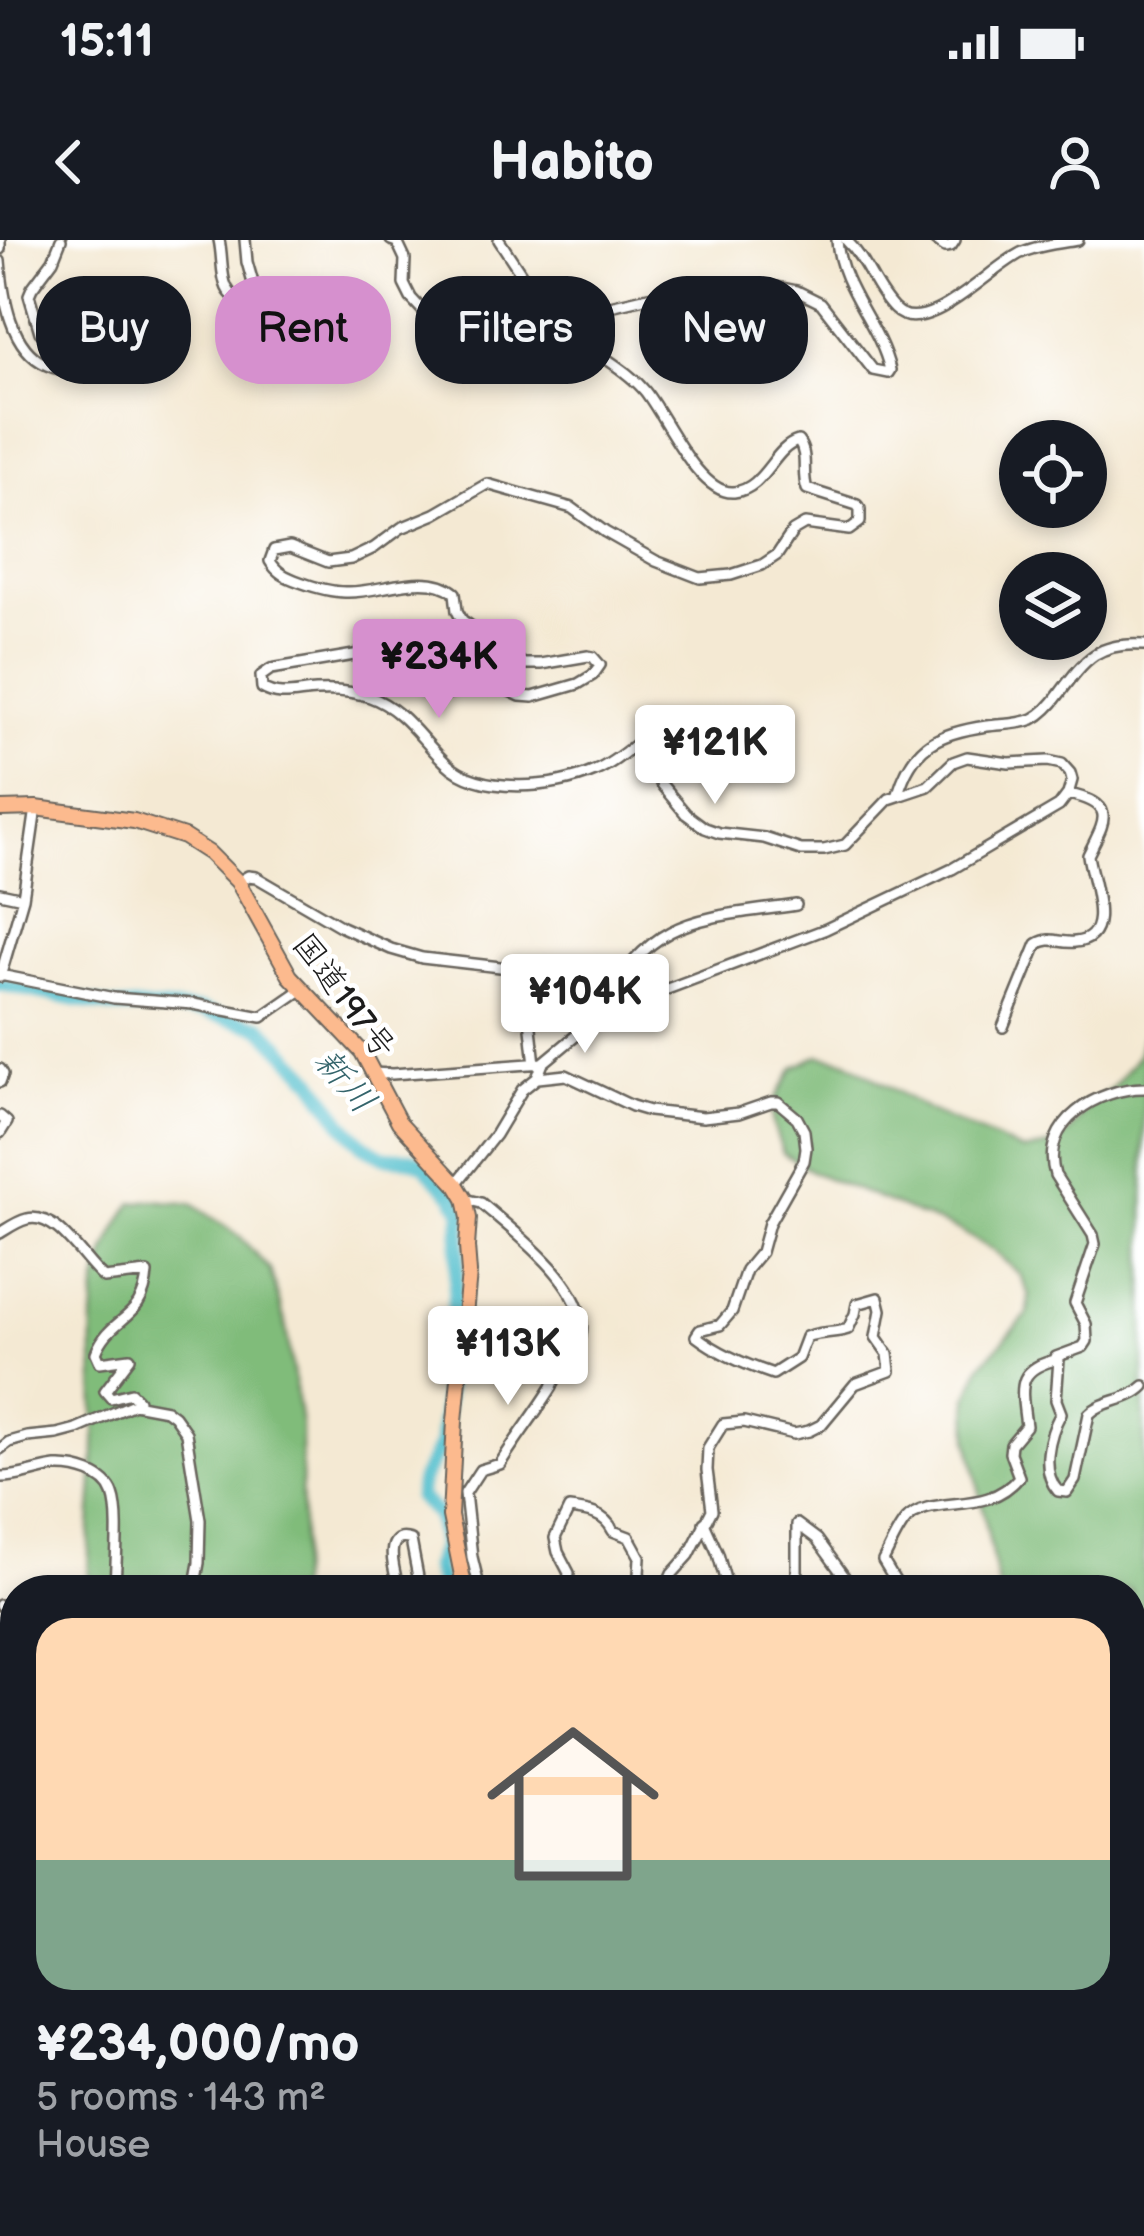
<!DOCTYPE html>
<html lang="en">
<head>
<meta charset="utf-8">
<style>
	:root { --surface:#171b24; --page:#20242c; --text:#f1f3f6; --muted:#9ea1a6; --line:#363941; --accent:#d690ce }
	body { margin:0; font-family:"Balsamiq Sans","Klee One",sans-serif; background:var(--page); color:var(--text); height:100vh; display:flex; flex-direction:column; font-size:45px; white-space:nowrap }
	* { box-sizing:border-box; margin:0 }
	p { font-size:39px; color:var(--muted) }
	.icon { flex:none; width:66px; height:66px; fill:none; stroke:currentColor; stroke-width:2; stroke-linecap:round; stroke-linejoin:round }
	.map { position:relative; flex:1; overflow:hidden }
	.sheet { position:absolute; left:0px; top:1335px; width:1146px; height:663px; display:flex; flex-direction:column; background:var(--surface); border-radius:48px 48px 0 0; box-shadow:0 6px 18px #0003 }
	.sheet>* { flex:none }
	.guide { position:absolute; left:36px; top:36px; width:1074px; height:108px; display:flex; gap:24px }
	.controls { position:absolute; left:999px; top:180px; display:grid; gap:24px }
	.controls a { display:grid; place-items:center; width:108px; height:108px; border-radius:50%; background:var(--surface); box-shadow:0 6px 18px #0003; font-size:60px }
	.price { position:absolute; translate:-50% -102px; padding:0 27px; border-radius:12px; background:#fff; color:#222; font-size:39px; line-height:78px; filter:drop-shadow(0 3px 6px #0008) }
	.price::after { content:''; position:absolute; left:50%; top:72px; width:36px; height:27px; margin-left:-18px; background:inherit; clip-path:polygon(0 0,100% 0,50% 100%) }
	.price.on { background:var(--accent); color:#111 }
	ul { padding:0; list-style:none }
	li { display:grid; align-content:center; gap:24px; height:636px; padding:0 36px }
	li+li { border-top:3px solid var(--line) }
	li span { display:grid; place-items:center; height:372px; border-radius:36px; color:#555 }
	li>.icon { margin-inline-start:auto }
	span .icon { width:216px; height:216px; fill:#fffc; stroke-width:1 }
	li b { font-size:51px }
	.pill { padding:0 42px; border-radius:48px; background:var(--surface); box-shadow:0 6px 18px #0003; font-size:42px; line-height:108px }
	.pill.on { background:var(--accent); color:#111 }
	.status { display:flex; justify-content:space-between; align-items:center; height:84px; padding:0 60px; background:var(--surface); direction:ltr }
	.status svg { height:33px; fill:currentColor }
	header { display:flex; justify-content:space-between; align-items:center; height:156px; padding:0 36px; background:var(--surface); font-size:54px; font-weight:800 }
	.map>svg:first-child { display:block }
	.forest { fill:#80bc7a; stroke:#4e6c4b; stroke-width:3 }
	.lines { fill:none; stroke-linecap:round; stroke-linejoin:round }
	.river { stroke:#53bfcd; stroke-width:15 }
	.trunk-tunnel { stroke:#c9c0ae; stroke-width:14; stroke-dasharray:14 7; stroke-linecap:butt }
	.motorway-tunnel { stroke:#c9c0ae; stroke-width:15; stroke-dasharray:15 8; stroke-linecap:butt }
	.minor-casing { stroke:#68645c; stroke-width:14 }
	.trunk-casing { stroke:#68645c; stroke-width:18 }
	.minor { stroke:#fff; stroke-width:9 }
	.trunk { stroke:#fcba8e; stroke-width:14 }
	.labels { text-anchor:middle; stroke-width:9; stroke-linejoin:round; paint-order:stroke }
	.street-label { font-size:33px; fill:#1c1c1c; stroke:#fff }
	.water-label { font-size:36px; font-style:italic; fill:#35656c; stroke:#fff }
</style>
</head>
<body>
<div class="status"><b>15:11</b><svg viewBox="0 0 49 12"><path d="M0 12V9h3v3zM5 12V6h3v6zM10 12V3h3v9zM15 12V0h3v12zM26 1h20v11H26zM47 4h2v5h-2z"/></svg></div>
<header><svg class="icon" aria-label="back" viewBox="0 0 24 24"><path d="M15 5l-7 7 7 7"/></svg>Habito<svg class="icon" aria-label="person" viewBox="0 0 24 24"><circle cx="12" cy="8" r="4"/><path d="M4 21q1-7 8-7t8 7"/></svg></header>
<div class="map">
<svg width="1144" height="1996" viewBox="0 0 1144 1996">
	<rect width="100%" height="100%" fill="#fff"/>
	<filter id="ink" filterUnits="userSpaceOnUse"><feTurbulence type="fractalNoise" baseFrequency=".00833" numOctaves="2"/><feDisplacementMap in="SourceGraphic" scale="24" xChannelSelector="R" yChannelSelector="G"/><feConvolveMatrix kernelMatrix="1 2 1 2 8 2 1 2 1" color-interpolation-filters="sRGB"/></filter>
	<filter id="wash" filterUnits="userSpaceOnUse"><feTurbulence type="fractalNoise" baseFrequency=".004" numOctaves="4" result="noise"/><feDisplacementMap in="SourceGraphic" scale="48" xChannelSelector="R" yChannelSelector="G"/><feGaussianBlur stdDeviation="2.7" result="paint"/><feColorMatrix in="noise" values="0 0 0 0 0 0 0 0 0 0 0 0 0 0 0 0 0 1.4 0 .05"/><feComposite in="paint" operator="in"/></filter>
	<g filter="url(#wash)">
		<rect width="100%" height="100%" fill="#f4e9d3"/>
		<!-- forest -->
		<path class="forest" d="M1144,794V1917L1131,1919V1350H999L969,1199L968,1157L981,1125L1028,1074L1029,1055L1020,1035L994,1011L960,991L814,933L783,913L773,885L772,865L794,828L819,815L847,821L929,871L1023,911L1050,906L1068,894L1090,865L1113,847L1137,817Z
			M153,960L192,964L238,995L270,1030L285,1082L301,1184L302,1305L296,1350H89C87,1303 93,1256 95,1209C99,1114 73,1049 132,963Z
			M15,1774V1983H371L374,1996H0V1777Z"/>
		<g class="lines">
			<!-- river -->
			<path class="river" d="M0,744L112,767L201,771L261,787L312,839L345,886L363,905L384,917L411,919L424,925L453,955L462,971L441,1204L422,1240L419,1257L438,1275L443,1307L435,1327L442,1350"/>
		</g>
	</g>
	<g filter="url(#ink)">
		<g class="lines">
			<!-- trunk-tunnel -->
			<path class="trunk-tunnel" d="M880,1983L892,1996"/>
			<!-- motorway-tunnel -->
			<path class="motorway-tunnel" d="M0,1794L15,1802
				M347,1983L371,1996"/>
			<!-- minor casing -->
			<g class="minor-casing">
				<path id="minor" d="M61,0L53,20L32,48L29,55L40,92L75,125L76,133
					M219,0C225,25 216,57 248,62L255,50L247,22L245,0
					M391,0L397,2L405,19L404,44L411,58L425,73L452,78L487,98L525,95L543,83
					M499,0L547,73L543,83
					M846,0C867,20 874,49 894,69C926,101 993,24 1023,12C1040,5 1060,3 1078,0
					M935,0L945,7L951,6L955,0
					M0,9V0
					M0,21C3,56 10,109 47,125C56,129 67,130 76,133
					M543,83L556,91L585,83L606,67L678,50L720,44L772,46L797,51L821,63L873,130L888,133L890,130C879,83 840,48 837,0
					M898,554C912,505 938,493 987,486C1003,484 1018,485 1033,479C1045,473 1053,463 1060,453C1086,418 1098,402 1144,405
					M238,642L248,636L256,637L342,687L391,709L422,718L509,728L552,743L602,776
					M0,653L23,658
					M525,734L535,824
					M0,735L114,758L193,764L262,777L301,750
					M0,737L23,658L36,568
					M598,772C655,674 693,680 796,665
					M1003,787L1037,704C1052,695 1059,704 1075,702C1117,699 1091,640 1088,615C1104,582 1119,564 1068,554
					M0,829L3,834L0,842
					M372,833L392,834L543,823
					M538,838L566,835L632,866L649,871L703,877L739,873L771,862H778L797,878L804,891L806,908L804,921L769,983L761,1012L746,1030L732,1071L720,1085L700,1090L696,1096C718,1113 746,1125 773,1134L798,1118L806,1097C821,1091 832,1094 848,1089L855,1074L857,1064L878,1058L881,1070L876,1097L888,1114L890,1131L855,1144L821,1185L809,1191L794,1194L744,1182L723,1184L708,1208L707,1230L712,1270L689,1315L672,1334L665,1350
					M0,876L7,882L0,893
					M456,944L495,895L522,850L537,838L543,823L578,794L617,768L826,689L952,629L1059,566L1068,554L1072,540L1070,533L1062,524L1048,521L1009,523L967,517L953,522L928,546L889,559L845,605L824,610H801L764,598L719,593L705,588L686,574L661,544L658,507L648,499L641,500C627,511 612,524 595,531C555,549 479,555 446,523C421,500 404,469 370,457C353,451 334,450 316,451C296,452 280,459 262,448L261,436L271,429L366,413L401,421L422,444L439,454L499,446L520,456L533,457L578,444L593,435L600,425L593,417L588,416L541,424H524L512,417L462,380L457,371L455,353C426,329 378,354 345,352C330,352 314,347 300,342C286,337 277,333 270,321L274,310L290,307L328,322L351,319L374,308L401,288L435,274L487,244L572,268L605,292L656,321L700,338L731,335L762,325L777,315L793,291L805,284L849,290L860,282V269L857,265L807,249C801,233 809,215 798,201C773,208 765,249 734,252C698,255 664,173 644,150C634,138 621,129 608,120C601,114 594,107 585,106C569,103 554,109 539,113L530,106L525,95
					M465,959L481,963C514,992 594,1050 580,1099C577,1112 566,1119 560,1130C558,1132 553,1144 552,1147C536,1173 516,1198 500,1224L480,1230L465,1253L472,1317L480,1350
					M0,993C8,988 18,981 27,979C57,971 84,1022 104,1038L147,1033C144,1082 110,1075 96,1113L100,1122L130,1118L105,1151L111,1158L131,1153L138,1160L134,1164
					M1059,1119L1056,1160L1061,1173C1049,1195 1040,1231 1058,1251L1067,1252L1075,1240L1089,1174C1104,1159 1128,1162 1144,1146
					M0,1209L9,1202L27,1197L57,1194L76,1189L134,1164L166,1170L174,1176L186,1193L200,1280L199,1323L194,1350
					M0,1237C19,1238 37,1229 56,1227C76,1226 106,1234 113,1254C121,1275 115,1326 115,1350
					M704,1283L718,1314L728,1350
					M399,1350C395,1334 381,1290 411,1300L418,1337L423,1350
					M567,1350L569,1333L558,1312L555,1298L569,1269C587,1271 605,1273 613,1291L629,1297L640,1317L639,1334L647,1350
					M806,1350L797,1332V1284L817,1299L854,1350
					M896,1350L895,1341L883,1321C890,1308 897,1290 906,1280C932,1252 986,1278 1019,1237L1010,1213L1011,1204L1026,1186C1021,1146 1015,1129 1059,1119L1056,1117L1083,1107L1087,1101L1086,1084L1075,1063L1095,1004L1093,995L1055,935C1039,882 1099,848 1144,848
					M0,1365L8,1370L7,1389L0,1411
					M0,1609L15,1622
					M1137,1746L1144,1744
					M0,1859L15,1856
					M335,1983L337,1989L348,1996L354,1993L355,1983
					M869,1983L878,1996
					M263,1996L270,1983"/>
			</g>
			<!-- trunk casing -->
			<g class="trunk-casing">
				<path id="trunk" d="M0,569L36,568L134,581L184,597L209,613L238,642L290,736L362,812L399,882L456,944L465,959L469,978L467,1007L469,1033L455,1181L450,1276L465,1350"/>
			</g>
			<!-- minor -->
			<use href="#minor" class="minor"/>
			<!-- trunk -->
			<use href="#trunk" class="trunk"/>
		</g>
	</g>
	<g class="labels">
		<!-- street labels -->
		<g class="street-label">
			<text transform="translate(345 755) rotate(53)" y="12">国道197号</text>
		</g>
		<!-- water labels -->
		<g class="water-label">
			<text transform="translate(346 840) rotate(49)" y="13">新川</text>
		</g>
	</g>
</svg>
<div class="controls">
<a><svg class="icon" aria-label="locate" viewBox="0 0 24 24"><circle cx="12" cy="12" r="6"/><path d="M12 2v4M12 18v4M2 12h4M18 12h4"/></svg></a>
<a><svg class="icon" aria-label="layers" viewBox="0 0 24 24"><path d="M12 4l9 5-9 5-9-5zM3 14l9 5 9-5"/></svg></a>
</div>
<b class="price on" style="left:439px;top:481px">¥234K</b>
<b class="price" style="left:715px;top:567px">¥121K</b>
<b class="price" style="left:585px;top:816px">¥104K</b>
<b class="price" style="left:508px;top:1168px">¥113K</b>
<div class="guide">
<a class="pill">Buy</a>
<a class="pill on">Rent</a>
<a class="pill">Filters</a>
<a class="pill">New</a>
</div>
<section class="sheet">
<ul>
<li><span style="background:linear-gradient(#ffd9b3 65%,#7fa58c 0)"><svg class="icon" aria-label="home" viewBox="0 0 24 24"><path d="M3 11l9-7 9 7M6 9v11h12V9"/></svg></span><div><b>¥234,000/mo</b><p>5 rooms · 143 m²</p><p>House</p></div></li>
</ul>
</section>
</div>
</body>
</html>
